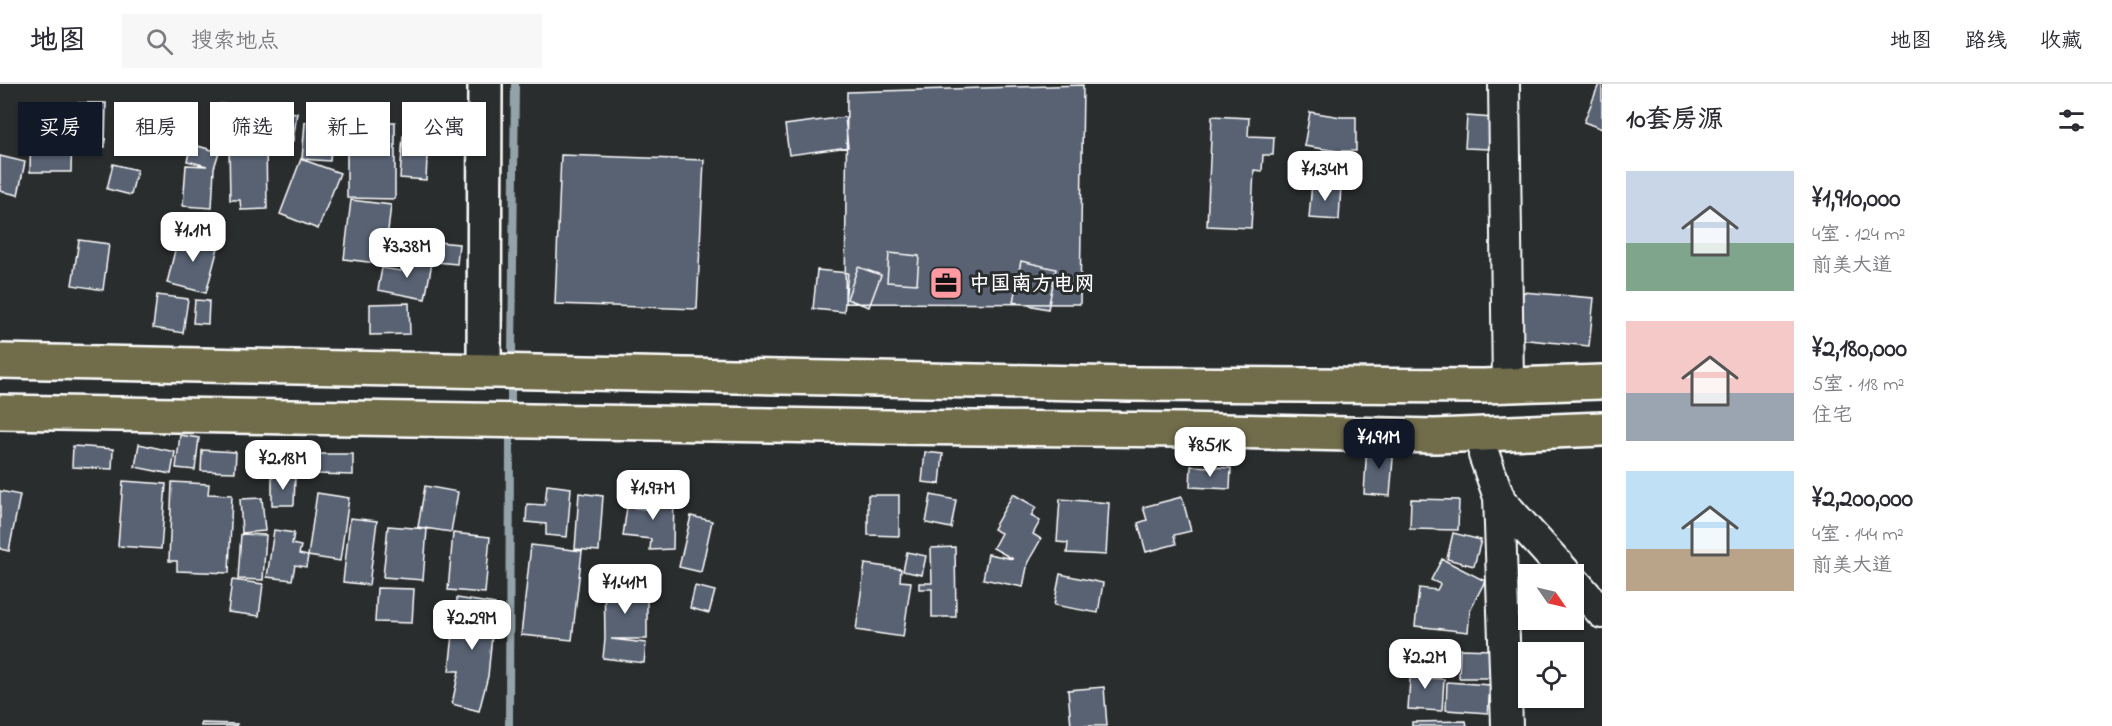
<!DOCTYPE html>
<html lang="zh">
<head>
<meta charset="utf-8">
<style>
	:root { --surface:#fff; --page:#f7f7f7; --text:#2b2b33; --muted:#7c7c81; --line:#e1e1e2; --accent:#111827 }
	body { margin:0; font-family:"Indie Flower","LXGW WenKai TC",sans-serif; background:var(--page); color:var(--text); height:100vh; display:flex; flex-direction:column; font-size:22px; white-space:nowrap }
	* { box-sizing:border-box; margin:0 }
	p { font-size:20px; color:var(--muted) }
	.icon { flex:none; width:33px; height:33px; fill:none; stroke:currentColor; stroke-width:2; stroke-linecap:round; stroke-linejoin:round }
	.map { position:relative; flex:1; overflow:hidden }
	.sheet { display:flex; flex-direction:column; background:var(--surface); width:510px }
	.sheet>* { flex:none }
	.top-card { position:absolute; left:18px; top:18px; width:570px; height:54px; display:flex; gap:12px }
	.needle { width:39px; rotate:124deg }
	.tools { position:absolute; left:1518px; top:480px; display:grid; gap:12px }
	.tools a { display:grid; place-items:center; width:66px; height:66px; border-radius:0px; background:var(--surface); box-shadow:0 2px 4px #0004; font-size:30px }
	.price { position:absolute; translate:-50% -51px; padding:0 14px; border-radius:12px; background:#fff; color:#222; font-size:20px; line-height:39px; filter:drop-shadow(0 2px 3px #0008) }
	.price::after { content:''; position:absolute; left:50%; top:36px; width:18px; height:14px; margin-left:-9px; background:inherit; clip-path:polygon(0 0,100% 0,50% 100%) }
	.price.on { background:var(--accent); color:#fff }
	ul { padding:0; list-style:none }
	li { display:flex; align-items:center; gap:18px; height:150px; padding:0 24px }
	li span { display:grid; place-items:center; flex:none; width:168px; height:120px; border-radius:0px; color:#555 }
	li>.icon { margin-inline-start:auto }
	span .icon { width:72px; height:72px; fill:#fffc; stroke-width:1 }
	li b { font-size:26px }
	h2 { display:flex; justify-content:space-between; align-items:center; height:72px; padding:0 24px; font-size:26px }
	.tag { padding:0 21px; border-radius:0px; background:var(--surface); box-shadow:0 2px 4px #0004; font-size:21px; line-height:54px }
	.tag.on { background:var(--accent); color:#fff }
	header { display:flex; align-items:center; gap:36px; box-sizing:border-box; height:84px; padding:0 30px; background:var(--surface); border-bottom:2px solid var(--line) }
	header strong { font-size:28px }
	nav { display:flex; gap:33px; margin-inline-start:auto; font-size:21px }
	.search { width:420px; height:54px; background:var(--page); display:flex; align-items:center; gap:15px; box-sizing:border-box; padding:0 21px; border-radius:0px; color:var(--muted); font-size:22px }
	main { display:flex; flex:1; min-height:0 }
	.map>svg:first-child { display:block }
	.lines { fill:none; stroke-linecap:round; stroke-linejoin:round }
	.stream { stroke:#93a3a9; stroke-width:8 }
	.building { fill:#586273; stroke:#fff; stroke-width:1.5 }
	.minor-casing { stroke:#fff; stroke-width:34 }
	.tertiary-casing { stroke:#fff; stroke-width:38 }
	.primary-casing { stroke:#fff; stroke-width:38 }
	.minor { stroke:#2a2d2e; stroke-width:30 }
	.tertiary { stroke:#2a2d2e; stroke-width:33 }
	.primary { stroke:#716d4b; stroke-width:33 }
	.labels { text-anchor:middle; stroke-width:6; stroke-linejoin:round; paint-order:stroke }
	.poi-label { font-size:21px; font-weight:bold; fill:#fff; stroke:#2a2d2e; text-anchor:start }
</style>
</head>
<body>
<header>
<strong>地图</strong>
<div class="search"><svg class="icon" aria-label="search" viewBox="0 0 24 24"><circle cx="10" cy="10" r="6"/><path d="M15 15l6 6"/></svg>搜索地点</div>
<nav><a>地图</a><a>路线</a><a>收藏</a></nav>
</header>
<main>
<div class="map">
<svg width="1602" height="642" viewBox="0 0 1602 642">
	<rect width="100%" height="100%" fill="#2a2d2e"/>
	<filter id="ink" filterUnits="userSpaceOnUse"><feTurbulence type="fractalNoise" baseFrequency=".0167" numOctaves="2"/><feDisplacementMap in="SourceGraphic" scale="12" xChannelSelector="R" yChannelSelector="G"/><feConvolveMatrix kernelMatrix="1 2 1 2 8 2 1 2 1" color-interpolation-filters="sRGB"/></filter>
	<g filter="url(#ink)">
		<g class="lines">
			<!-- stream -->
			<path class="stream" d="M512,270L515,0
				M511,320V302
				M509,642L510,352"/>
		</g>
		<!-- building -->
		<path class="building" d="M1599,0H1602V45L1584,38Z
			M1083,1L1080,220L845,219L847,8Z
			M76,19H106L105,63H75Z
			M220,20L297,29L293,57L217,48Z
			M1310,28L1341,33H1356V67H1338L1304,62Z
			M1212,32L1249,34L1248,52L1274,53L1273,71H1263L1262,87L1254,86L1251,144L1207,142Z
			M1467,32L1493,34L1490,65L1465,64Z
			M845,33L848,63L789,71L785,41Z
			M31,37H58V48L72,49L71,88H30Z
			M305,38L333,40L330,77L302,75Z
			M347,38H395V115L347,114Z
			M403,52L428,53L426,96L400,94Z
			M266,58L267,125L241,126L240,116H230L229,59Z
			M191,60L219,68L214,84L212,124L183,122L186,81L207,82L187,77Z
			M561,71L704,76L697,225L555,220Z
			M0,72L25,78L18,111L0,107Z
			M301,75L340,89L318,145L280,130Z
			M113,80L137,86L131,111L107,105Z
			M1312,99L1341,101L1339,136L1309,134Z
			M351,116L391,121L384,180L344,175Z
			M405,148L431,150L430,173L403,170Z
			M179,150L219,160L206,209L167,199Z
			M79,156L109,160L103,206L72,201Z
			M437,158L459,160L457,180L436,178Z
			M889,169L919,172L917,200L887,198Z
			M404,173L432,179L425,215L378,206L382,184L401,187Z
			M1021,177L1056,185L1048,225L1013,218Z
			M858,183L881,191L869,223L847,215Z
			M817,186L848,189L844,228L813,225Z
			M1523,208L1594,214L1589,262L1518,255Z
			M157,211L188,215L183,249L153,244Z
			M195,216L209,217L208,240L193,239Z
			M409,219L410,250L370,251V220Z
			M180,351L199,354L195,386L176,384Z
			M139,360L175,368L171,390L135,383Z
			M1367,360L1394,362L1390,412L1364,410Z
			M73,362L113,365L112,385L72,383Z
			M202,366L236,368L235,388L201,387Z
			M925,368L943,370L940,400L922,398Z
			M317,370H353V391L317,390Z
			M1191,382L1231,384L1230,405L1190,403Z
			M272,392L295,393L294,421H272Z
			M123,397L166,400L161,465L118,462Z
			M172,398L209,400L208,410L232,411L229,489L177,487V477H169Z
			M547,401L571,404L567,453L546,451V440L526,438L527,420L545,421Z
			M425,402L458,408L451,448L418,443Z
			M0,407L20,411L9,467L0,465Z
			M317,409L349,414L340,477L308,472Z
			M579,409L603,412L599,467L575,465Z
			M647,409L674,410L673,465L650,466L651,455L623,452L627,423L646,425Z
			M1013,410L1036,423L1031,432L1040,437L1033,450L1041,455L1028,478L1023,503L983,495L988,470L1013,475L993,464L1001,449L993,445Z
			M868,411H899V452L868,451Z
			M931,411L956,416L951,444L926,439Z
			M1182,413L1191,447L1174,451L1176,460L1146,468L1138,439L1147,436L1143,423Z
			M262,414L265,447L242,449L240,415Z
			M1060,415L1109,419L1106,471L1067,469L1068,459L1057,458Z
			M1411,415L1459,416L1458,446L1410,445Z
			M691,432L712,437L701,488L679,483Z
			M350,434L377,437L369,501L343,498Z
			M388,442L427,445L423,496L383,493Z
			M274,446L294,449L292,460L301,462L299,470L308,472L306,483L295,481L292,496L267,493Z
			M453,449L490,453L485,509L448,506Z
			M1453,449L1481,456L1474,482L1447,475Z
			M241,450L266,451L263,496L238,495Z
			M531,461L582,467L572,556L521,551Z
			M955,463L956,533H932V505H919V499H932L931,464Z
			M907,468L926,472L922,491L903,487Z
			M1442,475L1485,497L1470,526L1468,548L1415,542L1419,504L1437,506L1440,500L1431,496Z
			M865,480L901,485L900,497L911,498L903,553L856,546Z
			M637,485L636,494H647V555H611L646,559L644,579L603,574L605,555L604,486Z
			M1060,490L1103,499L1098,529L1054,521Z
			M232,496L263,500L259,532L228,528Z
			M695,502L715,507L709,529L690,524Z
			M377,504L414,505L412,539L375,538Z
			M457,514L495,520L488,592L479,627L452,620L459,587H449Z
			M1460,565L1495,566V594H1459Z
			M1411,581L1432,583L1431,594L1444,595L1442,627L1408,625Z
			M1447,598L1490,601L1488,629L1446,626Z
			M1104,603L1107,642H1071L1068,606Z
			M1466,637L1467,642H1412V638Z
			M201,639L237,640L236,642H201Z"/>
		<g class="lines">
			<!-- minor casing -->
			<g class="minor-casing">
				<path id="minor" d="M1504,0L1508,301
					M1484,371L1500,416L1567,490
					M1499,412L1507,642
					M1574,497L1602,529"/>
			</g>
			<!-- tertiary casing -->
			<g class="tertiary-casing">
				<path id="tertiary" d="M484,286L485,0"/>
			</g>
			<!-- primary casing -->
			<g class="primary-casing">
				<path id="primary" d="M0,277L1129,300L1483,302L1602,298
					M0,328L889,343L1183,346L1435,352L1602,345"/>
			</g>
			<!-- minor -->
			<use href="#minor" class="minor"/>
			<!-- tertiary -->
			<use href="#tertiary" class="tertiary"/>
			<!-- primary -->
			<use href="#primary" class="primary"/>
		</g>
	</g>
	<!-- icons -->
	<defs>
		<g id="office-square" transform="scale(1.725)"><rect x="-9" y="-9" width="18" height="18" rx="4" fill="#ff9aa2" stroke="#2a2d2e"/><path d="M-6-3h4V-5.5h4V-3h4V5H-6ZM-1-4.5V-3h2v-1.5ZM-6 0V1H6V0Z" fill="#111"/></g>
	</defs>
	<g fill-rule="evenodd">
		<use href="#office-square" x="946" y="199"/>
	</g>
	<g class="labels">
		<!-- poi labels -->
		<g class="poi-label">
			<text x="969" y="206">中国南方电网</text>
		</g>
	</g>
</svg>
<div class="tools">
<a><svg class="needle" viewBox="-14 -14 28 28"><path d="M0-13l5 13h-10z" fill="#e53935"/><path d="M0 13l5-13h-10z" fill="#7c7c81"/></svg></a>
<a><svg class="icon" aria-label="locate" viewBox="0 0 24 24"><circle cx="12" cy="12" r="6"/><path d="M12 2v4M12 18v4M2 12h4M18 12h4"/></svg></a>
</div>
<b class="price" style="left:1325px;top:118px">¥1.34M</b>
<b class="price" style="left:193px;top:179px">¥1.1M</b>
<b class="price" style="left:407px;top:195px">¥3.38M</b>
<b class="price on" style="left:1379px;top:386px">¥1.91M</b>
<b class="price" style="left:1210px;top:394px">¥851K</b>
<b class="price" style="left:283px;top:407px">¥2.18M</b>
<b class="price" style="left:653px;top:437px">¥1.97M</b>
<b class="price" style="left:625px;top:531px">¥1.41M</b>
<b class="price" style="left:472px;top:567px">¥2.29M</b>
<b class="price" style="left:1425px;top:606px">¥2.2M</b>
<div class="top-card">
<a class="tag on">买房</a>
<a class="tag">租房</a>
<a class="tag">筛选</a>
<a class="tag">新上</a>
<a class="tag">公寓</a>
</div>
</div>
<section class="sheet">
<h2>10套房源<svg class="icon" aria-label="filters" viewBox="0 0 24 24"><path d="M4 7h16M4 17h16"/><circle cx="9" cy="7" r="2"/><circle cx="15" cy="17" r="2"/></svg></h2>
<ul>
<li><span style="background:linear-gradient(#c9d6e8 60%,#7fa58c 0)"><svg class="icon" aria-label="home" viewBox="0 0 24 24"><path d="M3 11l9-7 9 7M6 9v11h12V9"/></svg></span><div><b>¥1,910,000</b><p>4室 · 124 m²</p><p>前美大道</p></div></li>
<li><span style="background:linear-gradient(#f6c9c9 60%,#9aa5b1 0)"><svg class="icon" aria-label="home" viewBox="0 0 24 24"><path d="M3 11l9-7 9 7M6 9v11h12V9"/></svg></span><div><b>¥2,180,000</b><p>5室 · 118 m²</p><p>住宅</p></div></li>
<li><span style="background:linear-gradient(#bfe0f5 65%,#b9a48a 0)"><svg class="icon" aria-label="home" viewBox="0 0 24 24"><path d="M3 11l9-7 9 7M6 9v11h12V9"/></svg></span><div><b>¥2,200,000</b><p>4室 · 144 m²</p><p>前美大道</p></div></li>
</ul>
</section>
</main>
</body>
</html>
